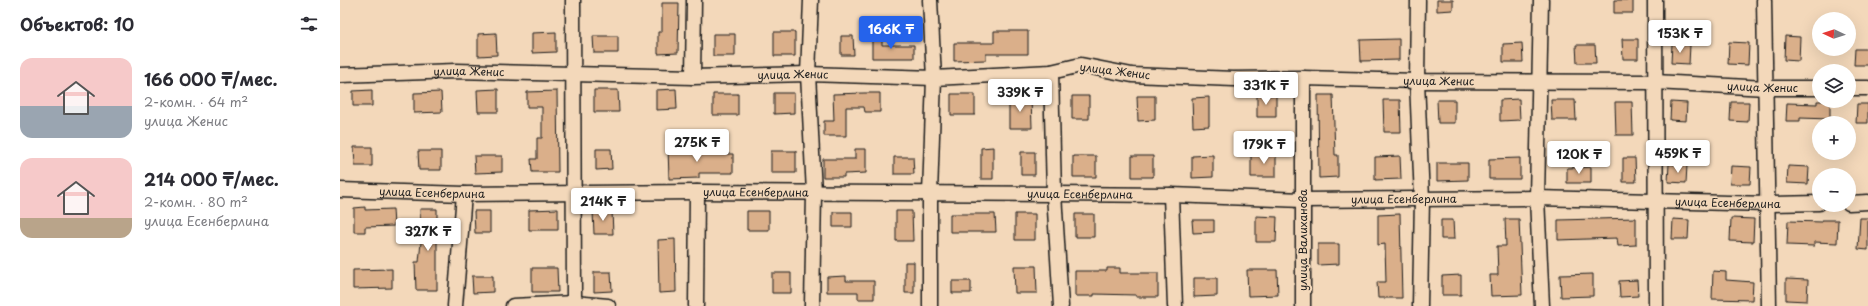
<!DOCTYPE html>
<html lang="ru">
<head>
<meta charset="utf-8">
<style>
	:root { --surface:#fff; --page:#f2f2f3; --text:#2b2b33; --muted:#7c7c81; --accent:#2563eb }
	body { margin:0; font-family:"Playpen Sans",sans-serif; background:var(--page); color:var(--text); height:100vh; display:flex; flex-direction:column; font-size:15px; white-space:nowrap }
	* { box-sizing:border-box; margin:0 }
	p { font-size:13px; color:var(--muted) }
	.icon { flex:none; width:22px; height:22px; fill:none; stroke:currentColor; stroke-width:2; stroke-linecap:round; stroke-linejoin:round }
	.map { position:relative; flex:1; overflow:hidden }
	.details { display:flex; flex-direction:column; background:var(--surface); width:340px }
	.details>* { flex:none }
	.needle { width:26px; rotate:274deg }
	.fabs { position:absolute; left:1472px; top:12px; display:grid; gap:8px }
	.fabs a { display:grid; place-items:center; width:44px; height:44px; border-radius:50%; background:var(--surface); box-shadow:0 4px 16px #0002; font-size:20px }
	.price { position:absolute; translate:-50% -34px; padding:0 9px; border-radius:4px; background:#fff; color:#222; font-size:13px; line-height:26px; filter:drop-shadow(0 1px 2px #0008) }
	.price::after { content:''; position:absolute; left:50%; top:24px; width:12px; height:9px; margin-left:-6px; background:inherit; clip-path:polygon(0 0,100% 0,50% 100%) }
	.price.selected { background:var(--accent); color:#fff }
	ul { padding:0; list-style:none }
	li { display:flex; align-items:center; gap:12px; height:100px; padding:0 20px }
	li span { display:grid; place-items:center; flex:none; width:112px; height:80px; border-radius:12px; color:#555 }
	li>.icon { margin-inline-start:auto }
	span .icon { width:48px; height:48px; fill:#fffc; stroke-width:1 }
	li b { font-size:17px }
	h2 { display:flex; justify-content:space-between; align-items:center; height:48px; padding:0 20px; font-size:17px }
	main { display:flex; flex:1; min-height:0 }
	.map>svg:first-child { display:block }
	.building { fill:#daaf8a; stroke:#1c1c1c }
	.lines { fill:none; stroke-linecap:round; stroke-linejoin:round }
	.minor-casing { stroke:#1c1c1c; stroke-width:17 }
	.minor { stroke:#f3d8ba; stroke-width:14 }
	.labels { text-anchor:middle; stroke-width:4; stroke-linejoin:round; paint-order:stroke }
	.street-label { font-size:11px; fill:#1c1c1c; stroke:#f3d8ba }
</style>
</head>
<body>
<main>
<section class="details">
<h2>Объектов: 10<svg class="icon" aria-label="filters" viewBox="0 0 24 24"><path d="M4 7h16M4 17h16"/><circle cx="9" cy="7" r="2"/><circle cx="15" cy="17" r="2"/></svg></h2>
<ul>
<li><span style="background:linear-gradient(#f6c9c9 60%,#9aa5b1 0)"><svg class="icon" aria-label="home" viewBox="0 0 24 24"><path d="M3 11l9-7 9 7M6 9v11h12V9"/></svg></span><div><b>166 000 ₸/мес.</b><p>2-комн. · 64 m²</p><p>улица Женис</p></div></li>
<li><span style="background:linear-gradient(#f6c9c9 75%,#b9a48a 0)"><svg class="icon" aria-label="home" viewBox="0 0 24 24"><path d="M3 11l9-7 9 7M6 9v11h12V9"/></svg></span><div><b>214 000 ₸/мес.</b><p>2-комн. · 80 m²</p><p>улица Есенберлина</p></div></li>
</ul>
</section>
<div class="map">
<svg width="1528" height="306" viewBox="0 0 1528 306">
	<rect width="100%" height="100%" fill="#f3d8ba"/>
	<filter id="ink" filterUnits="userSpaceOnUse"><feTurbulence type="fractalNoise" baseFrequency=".025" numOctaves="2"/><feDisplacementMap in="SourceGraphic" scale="8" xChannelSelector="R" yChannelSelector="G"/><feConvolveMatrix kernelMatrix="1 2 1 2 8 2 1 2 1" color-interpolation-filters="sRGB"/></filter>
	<g filter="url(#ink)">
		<!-- building -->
		<path class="building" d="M1097,0H1113V10L1097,11Z
			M1274,0H1293V13H1274Z
			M322,3H339L338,53L318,54V32H322Z
			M654,31H688V54H646V60L614,61V43H654Z
			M216,32V52L192,53V33Z
			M434,32H455V56H434Z
			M156,33L157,55L138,56V34Z
			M373,34H395V56H373Z
			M253,36H278V53H254Z
			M501,36H513L514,55H501Z
			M1445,36L1460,37L1459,61L1444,60Z
			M532,38H542V45H574V58H532Z
			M1059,39V60L1021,61L1020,40Z
			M1282,39H1298V59H1283Z
			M1389,42L1409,43L1408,65L1388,64Z
			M1182,43L1183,62H1163V44Z
			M1332,44L1350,45L1349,64L1331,63Z
			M1236,45H1255L1256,63H1237Z
			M1515,49H1528V65H1514Z
			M158,89V112H138L137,90Z
			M336,89L337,109L316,110V90Z
			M32,90V106H13V91Z
			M254,90H278L279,112H254Z
			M217,91L218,172H192L191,159H197V138H202V107H187V92Z
			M101,92L102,112L74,113V93Z
			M434,93H454V113L434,114Z
			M524,93H540V112H525L524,107H506V136H484V121H494L493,94Z
			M373,94H398V115H373Z
			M611,94H635V115H611Z
			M917,95H936V117H917Z
			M978,95H993L995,155H998V177L979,178Z
			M732,96H749V119H732Z
			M797,96H815V120L798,121Z
			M669,97H691L692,128H669Z
			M869,97V126L853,127L852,98Z
			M1179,99L1180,120L1160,121V100Z
			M1043,100H1060L1061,132H1044Z
			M1097,100H1115V123H1098Z
			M1211,100H1235L1236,120H1212Z
			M1477,101H1490V119L1460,118V121H1446L1447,103L1477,104Z
			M1275,102H1292L1293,135H1276Z
			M1331,102L1347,103L1346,121L1330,120Z
			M1391,102H1409L1408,122L1390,121Z
			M1517,104H1528V123H1516Z
			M14,147H32V166H15Z
			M653,147V179H641V148Z
			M328,148H359V154H393V173H359V178L329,179Z
			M256,149H271L272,169L256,170Z
			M515,149H526V173L504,174V177H483V159H515Z
			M78,151H101V170H79Z
			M431,151H456V173H431Z
			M681,152H695V175H681Z
			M911,153H936V177H911Z
			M873,155V177L852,178V156Z
			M134,156H162V172L135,173Z
			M733,156H756V177H733Z
			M792,156H813V177H792Z
			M1060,156L1061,179L1035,180V157Z
			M554,157H573L574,174H554Z
			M1180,158V179H1149V159Z
			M1283,158H1295L1296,182H1283Z
			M1097,163H1128V180L1097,181Z
			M1329,164L1347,165L1346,183L1328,182Z
			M1391,166L1411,167L1410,184H1390Z
			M1448,166L1469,167L1468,184L1447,183Z
			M1251,167V183H1227V168Z
			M25,207V210L53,209L54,226L25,227V232H14V208Z
			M80,209H97V290H76L75,262H79L81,242Z
			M218,209V230H189V210Z
			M134,211H150V233H135Z
			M253,211H272L273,234H254Z
			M407,211H429V230H407Z
			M556,211H572L573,241H556Z
			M493,212H512V227H493Z
			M610,214H655L656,232H610Z
			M675,214H695V240H675Z
			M735,214H754V237H735Z
			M1060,214L1062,298H1038L1037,282H1046L1045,244L1038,245V215Z
			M916,216L937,217L936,242H916Z
			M1296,218V245L1278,246L1277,238L1218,240V220Z
			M1391,218L1414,219L1413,242L1390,241Z
			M1520,218H1528V250L1518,249Z
			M1165,219H1179L1182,295L1151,296L1150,275H1158L1157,246H1166Z
			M1333,219L1349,220L1348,239H1332Z
			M852,220H874V232L853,233Z
			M1101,220H1113L1114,239H1101Z
			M1482,220H1498L1497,243L1474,242V246L1447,245L1448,221L1482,222Z
			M335,239L336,292L319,293L318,240Z
			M978,244H999V264L978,265Z
			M565,262H574V293H565Z
			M674,266H696L697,293H675Z
			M192,268H217L218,292H192Z
			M767,268H780V273H818V297H796V295L754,294V296H735V271H767Z
			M52,269V288L13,289V270Z
			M907,270H937L938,295L908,296Z
			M1373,271L1386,272V280L1413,282L1412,300L1372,299Z
			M254,272H271L272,291L254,292Z
			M432,273H451V293H432Z
			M1253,274V296L1221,297L1220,275Z
			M1121,275V295H1102V276Z
			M132,276H153V292L133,293Z
			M506,276V281H534V299H518V292H487V277Z
			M854,278H877V296L854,297Z
			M1446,279L1468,280L1467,301L1446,300Z
			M1297,280L1298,296L1280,297L1279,281Z
			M612,281H631V293H612Z"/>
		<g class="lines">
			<!-- minor casing -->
			<g class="minor-casing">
				<g id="minor">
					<path d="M233,0L234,303"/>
					<path d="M471,0L468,74L474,193L472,306"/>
					<path d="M1078,0L1077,81L1082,199L1080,306"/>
					<path d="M1201,0L1197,198L1202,306"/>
					<path d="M1315,0L1316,306"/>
					<path d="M1424,0L1429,306"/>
					<path d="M711,72L714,194L721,306"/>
					<path id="s1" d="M0,75L116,71L353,77L468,74L594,78L711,72L741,65L792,75L894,79L963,78L1077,81L1315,82L1426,88H1479"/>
					<path d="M353,77L354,0"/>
					<path d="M1509,88H1528"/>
					<path id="s2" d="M0,190L124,194L357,192L714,194L831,195L962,200L1197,198L1428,204L1479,203"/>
					<path d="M831,195L835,306"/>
					<path d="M1509,203L1528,202"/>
					<path d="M115,306L124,194"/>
					<path d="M173,306L234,303L268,306"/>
					<path d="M356,306L357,192"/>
					<path d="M590,306V194L594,78L590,0"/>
					<path d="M963,306V78"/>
				</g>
			</g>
			<!-- minor -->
			<use href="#minor" class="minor"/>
		</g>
	</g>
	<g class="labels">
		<!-- street labels -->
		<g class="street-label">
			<text transform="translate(775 71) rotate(7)" y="4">улица Женис</text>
			<text dy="4" stroke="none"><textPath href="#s1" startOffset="129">улица Женис</textPath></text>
			<text dy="4" stroke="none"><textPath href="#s1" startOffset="453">улица Женис</textPath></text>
			<text dy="4" stroke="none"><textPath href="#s1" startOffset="1101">улица Женис</textPath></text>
			<text dy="4" stroke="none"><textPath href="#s1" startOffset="1425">улица Женис</textPath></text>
			<text dy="4" stroke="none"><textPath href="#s2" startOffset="92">улица Есенберлина</textPath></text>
			<text dy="4" stroke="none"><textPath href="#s2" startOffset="416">улица Есенберлина</textPath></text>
			<text dy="4" stroke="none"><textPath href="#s2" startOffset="740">улица Есенберлина</textPath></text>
			<text dy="4" stroke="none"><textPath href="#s2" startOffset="1064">улица Есенберлина</textPath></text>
			<text dy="4" stroke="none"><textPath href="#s2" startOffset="1388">улица Есенберлина</textPath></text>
			<text transform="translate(963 240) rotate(-90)" y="4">улица Валиханова</text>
		</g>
	</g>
</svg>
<div class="fabs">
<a><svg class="needle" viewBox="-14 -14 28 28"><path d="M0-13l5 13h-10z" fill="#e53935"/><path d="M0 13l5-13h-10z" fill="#7c7c81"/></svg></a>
<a><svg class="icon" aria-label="layers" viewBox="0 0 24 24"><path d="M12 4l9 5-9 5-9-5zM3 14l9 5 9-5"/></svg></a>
<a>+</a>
<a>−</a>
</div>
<b class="price selected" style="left:551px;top:50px">166K ₸</b>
<b class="price" style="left:1340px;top:54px">153K ₸</b>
<b class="price" style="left:926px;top:106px">331K ₸</b>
<b class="price" style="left:680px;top:113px">339K ₸</b>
<b class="price" style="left:357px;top:163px">275K ₸</b>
<b class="price" style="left:924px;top:165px">179K ₸</b>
<b class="price" style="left:1338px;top:174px">459K ₸</b>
<b class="price" style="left:1239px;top:175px">120K ₸</b>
<b class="price" style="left:263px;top:222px">214K ₸</b>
<b class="price" style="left:88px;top:252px">327K ₸</b>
</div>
</main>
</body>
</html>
